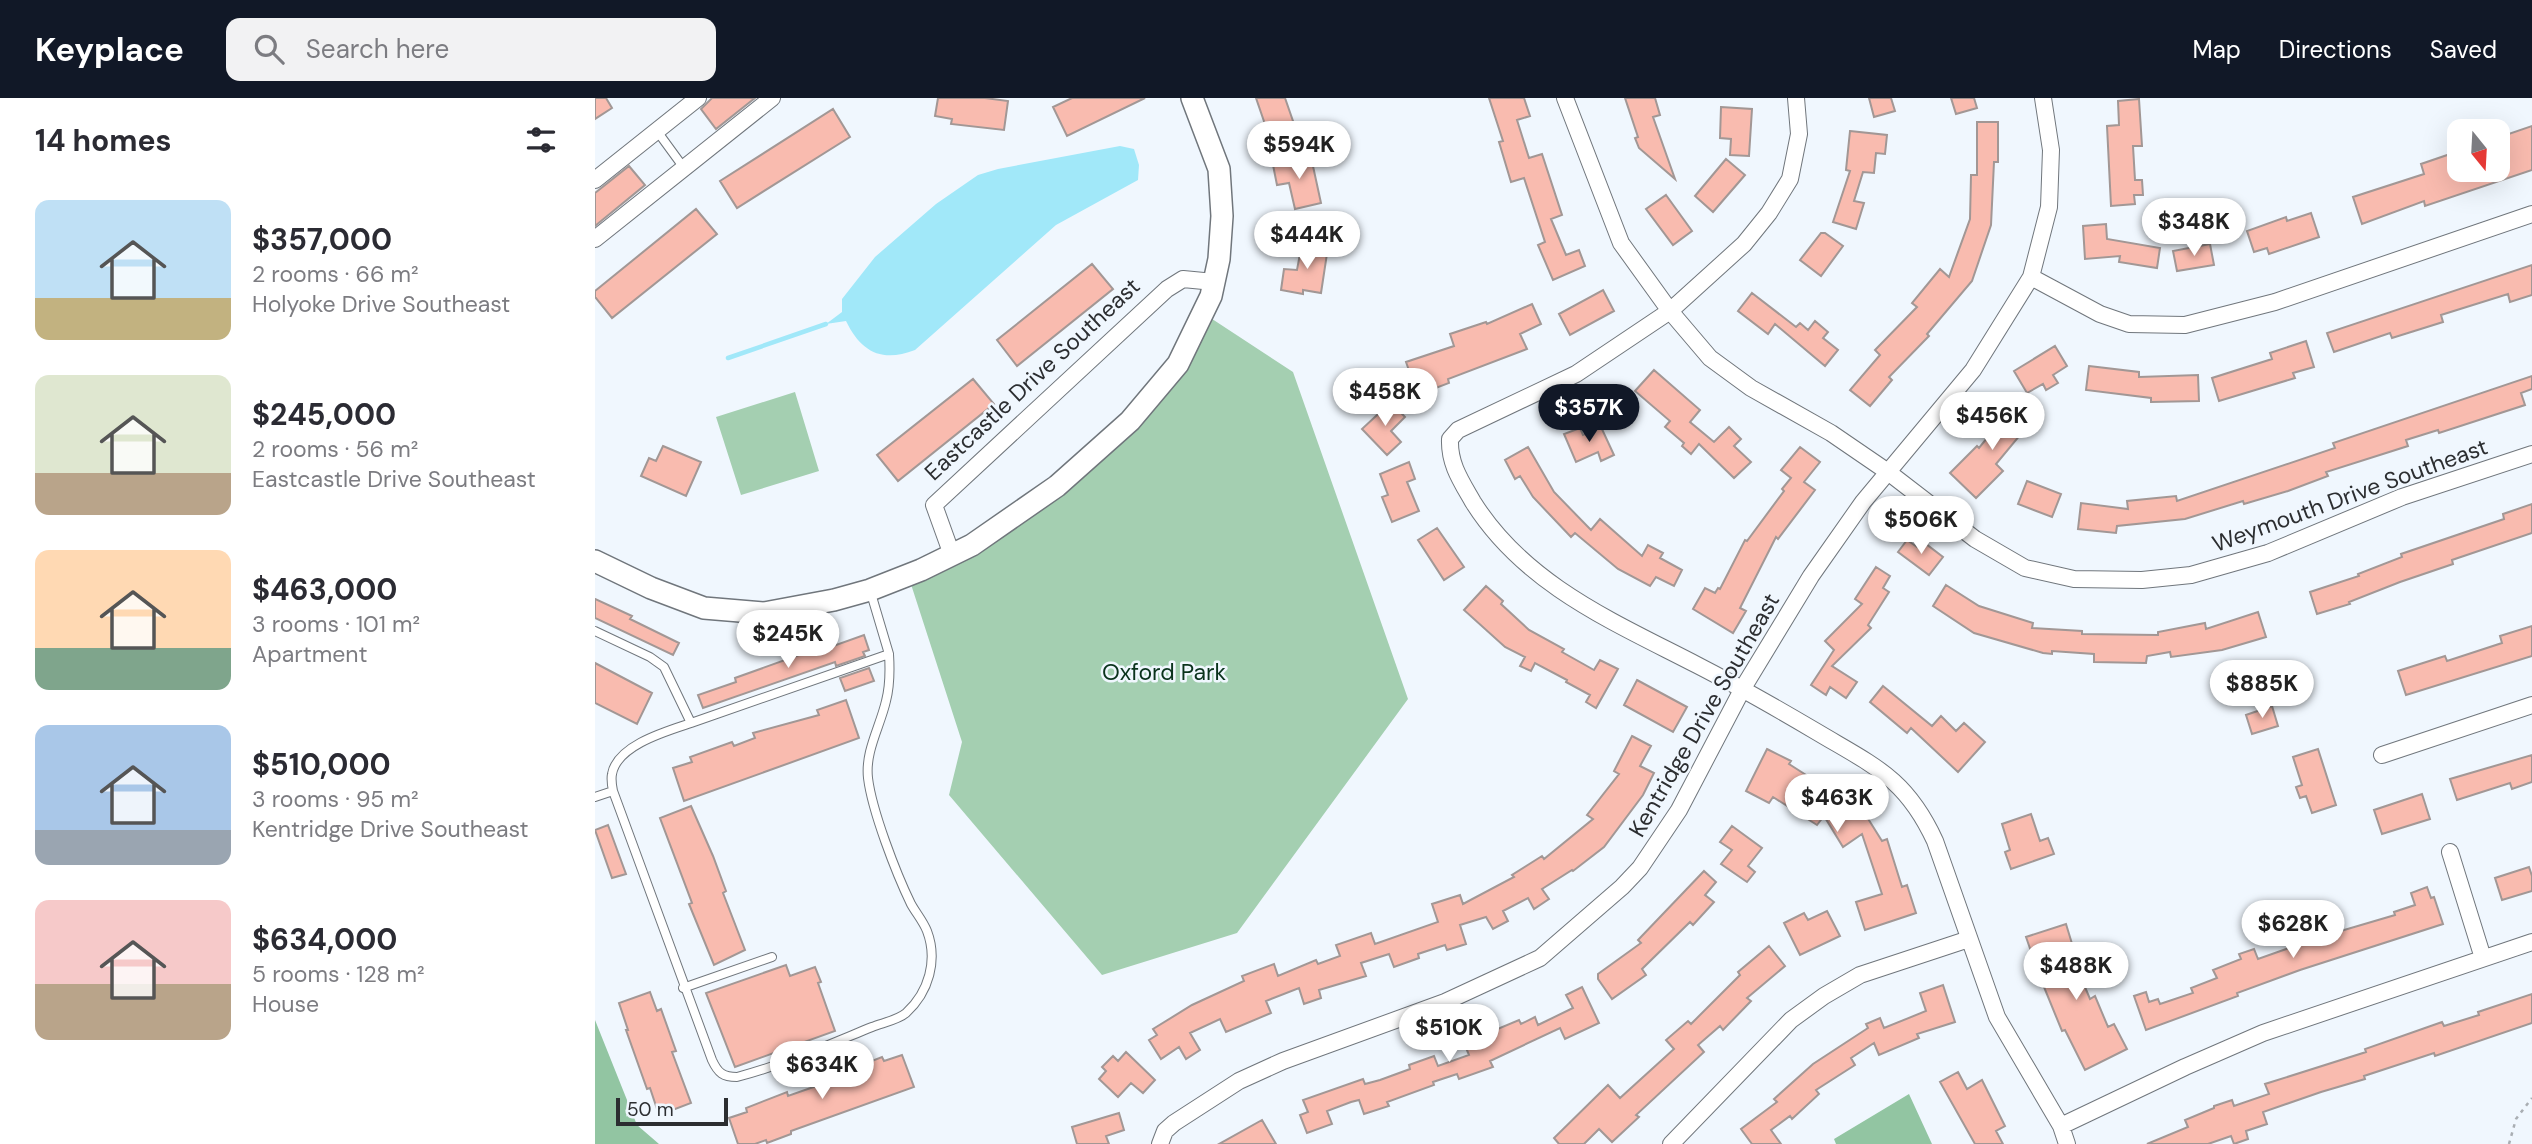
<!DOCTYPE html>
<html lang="en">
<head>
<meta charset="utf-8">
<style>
	:root { --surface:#fff; --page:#f2f2f3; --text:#2b2b33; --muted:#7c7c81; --accent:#111827 }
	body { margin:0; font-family:"DM Sans",sans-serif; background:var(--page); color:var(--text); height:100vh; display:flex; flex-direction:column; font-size:26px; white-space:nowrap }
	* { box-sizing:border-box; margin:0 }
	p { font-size:23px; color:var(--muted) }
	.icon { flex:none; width:38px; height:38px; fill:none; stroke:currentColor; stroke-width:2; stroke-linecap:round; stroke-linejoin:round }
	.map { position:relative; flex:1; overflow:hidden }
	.panel { display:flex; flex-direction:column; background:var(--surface); width:595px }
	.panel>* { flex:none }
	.needle { width:46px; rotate:162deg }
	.buttons { position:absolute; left:1852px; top:21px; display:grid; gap:14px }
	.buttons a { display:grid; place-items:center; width:63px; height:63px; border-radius:14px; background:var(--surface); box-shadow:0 7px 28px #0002; font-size:35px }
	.scale { position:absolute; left:21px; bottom:18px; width:112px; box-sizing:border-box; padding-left:7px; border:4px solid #2c2e31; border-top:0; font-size:19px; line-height:24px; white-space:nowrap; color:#2c2e31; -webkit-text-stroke:5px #f0f7fe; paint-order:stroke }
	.price { position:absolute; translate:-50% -60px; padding:0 16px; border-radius:24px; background:#fff; color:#222; font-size:23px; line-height:46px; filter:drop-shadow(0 2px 4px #0008) }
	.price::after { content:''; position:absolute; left:50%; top:42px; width:21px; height:16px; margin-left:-10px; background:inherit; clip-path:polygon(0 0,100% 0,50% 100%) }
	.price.current { background:var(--accent); color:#fff }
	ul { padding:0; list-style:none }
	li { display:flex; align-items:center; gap:21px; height:175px; padding:0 35px }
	li span { display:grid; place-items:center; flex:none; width:196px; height:140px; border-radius:14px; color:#555 }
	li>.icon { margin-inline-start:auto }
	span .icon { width:84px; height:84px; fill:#fffc; stroke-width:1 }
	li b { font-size:30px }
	h2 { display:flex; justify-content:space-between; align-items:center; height:84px; padding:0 35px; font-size:30px }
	header { display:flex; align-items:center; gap:42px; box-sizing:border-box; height:98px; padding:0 35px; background:var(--accent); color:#fff }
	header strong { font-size:33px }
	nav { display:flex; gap:38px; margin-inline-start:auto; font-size:24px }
	.search { width:490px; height:63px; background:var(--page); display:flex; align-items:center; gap:18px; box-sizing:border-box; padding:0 24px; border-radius:14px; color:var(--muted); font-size:26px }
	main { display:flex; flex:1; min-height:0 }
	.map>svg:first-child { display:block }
	.green { fill:#a4cfb1 }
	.forest { fill:#92c5a2 }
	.water { fill:#a1e8f9 }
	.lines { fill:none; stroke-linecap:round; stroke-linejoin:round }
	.stream { stroke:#a1e8f9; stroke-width:4.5 }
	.building { fill:#f9bbaf; stroke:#a29795; stroke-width:2 }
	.lane-casing { stroke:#70767c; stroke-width:10 }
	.street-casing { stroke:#70767c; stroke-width:18 }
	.secondary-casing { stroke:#70767c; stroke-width:24 }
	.path { stroke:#a9aeb3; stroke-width:2.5; stroke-dasharray:3.5 5; stroke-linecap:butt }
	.lane { stroke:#fff; stroke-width:8 }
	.street { stroke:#fff; stroke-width:16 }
	.secondary { stroke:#fff; stroke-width:21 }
	.labels { text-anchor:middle; stroke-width:5; stroke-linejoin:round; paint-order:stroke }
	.street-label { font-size:23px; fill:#2c2e31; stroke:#f0f7fe }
	.park-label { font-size:23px; fill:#0a331c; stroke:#f0f7fe }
</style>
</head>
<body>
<header>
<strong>Keyplace</strong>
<div class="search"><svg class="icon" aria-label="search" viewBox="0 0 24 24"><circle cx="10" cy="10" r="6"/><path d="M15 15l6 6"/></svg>Search here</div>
<nav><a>Map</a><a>Directions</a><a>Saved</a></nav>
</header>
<main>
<section class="panel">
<h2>14 homes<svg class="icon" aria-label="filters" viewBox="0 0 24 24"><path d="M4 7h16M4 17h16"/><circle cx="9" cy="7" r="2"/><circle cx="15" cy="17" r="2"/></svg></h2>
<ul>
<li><span style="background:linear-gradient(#bfe0f5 70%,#c2b280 0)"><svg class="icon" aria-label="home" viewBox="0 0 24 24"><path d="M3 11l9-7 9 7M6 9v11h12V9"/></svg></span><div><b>$357,000</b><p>2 rooms · 66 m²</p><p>Holyoke Drive Southeast</p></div></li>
<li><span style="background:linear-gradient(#dfe7d0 70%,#b9a48a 0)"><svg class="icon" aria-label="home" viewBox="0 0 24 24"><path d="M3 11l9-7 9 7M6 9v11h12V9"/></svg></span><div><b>$245,000</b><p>2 rooms · 56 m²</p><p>Eastcastle Drive Southeast</p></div></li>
<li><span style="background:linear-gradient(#ffd9b3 70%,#7fa58c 0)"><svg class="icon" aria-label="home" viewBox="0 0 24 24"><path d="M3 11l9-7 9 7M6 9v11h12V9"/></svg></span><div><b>$463,000</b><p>3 rooms · 101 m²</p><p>Apartment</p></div></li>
<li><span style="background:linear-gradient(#a9c7e8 75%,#9aa5b1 0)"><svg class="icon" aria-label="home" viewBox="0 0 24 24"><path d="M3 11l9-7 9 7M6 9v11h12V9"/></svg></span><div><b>$510,000</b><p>3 rooms · 95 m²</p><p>Kentridge Drive Southeast</p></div></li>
<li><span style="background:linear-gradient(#f6c9c9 60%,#b9a48a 0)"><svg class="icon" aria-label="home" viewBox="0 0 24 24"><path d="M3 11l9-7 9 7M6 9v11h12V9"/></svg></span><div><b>$634,000</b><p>5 rooms · 128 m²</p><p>House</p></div></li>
</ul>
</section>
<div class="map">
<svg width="1937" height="1046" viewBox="0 0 1937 1046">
	<rect width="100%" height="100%" fill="#f0f7fe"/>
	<!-- green -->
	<path class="green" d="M608,215L698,274L813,601L642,835L507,877L354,697L367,644L313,477L357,457L535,323Z
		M200,294L224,373L146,397L121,319Z"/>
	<!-- forest -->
	<path class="forest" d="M0,922L42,1027L64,1046H0Z
		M1314,996L1337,1046H1241L1239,1041Z"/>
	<!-- water -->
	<path class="water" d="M525,48L539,51L544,67L543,82L461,127L320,252C287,265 266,254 251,223L231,226L247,214V201L280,159L341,106L383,77L403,71Z"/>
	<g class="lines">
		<!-- stream -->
		<path class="stream" d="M133,260L231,226"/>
	</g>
	<!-- building -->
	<path class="building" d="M0,0H11L17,10L0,21Z
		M117,0H160L121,31L106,11Z
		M343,0H390L413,3L409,32L356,26L357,21L340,18Z
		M477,0H550L472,38L458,9Z
		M661,0H690L699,26L673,35Z
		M894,0H929L935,18L922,22L934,60L947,56L967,117L956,121L971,157L984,152L990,168L958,182L943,147L950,144L929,80L916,84L904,44L908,43Z
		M1030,0H1060L1065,17L1058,19L1080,81L1044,50L1040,40L1043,39Z
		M1274,0H1296L1300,13L1279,19Z
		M1356,0H1379L1382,10L1361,16Z
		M1544,1L1547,48H1538L1540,82H1547L1548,97H1539L1540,106L1516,108L1512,28L1524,27L1523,3Z
		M1126,9L1157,11L1154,58L1135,57L1136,41L1125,40Z
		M238,11L255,39L142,110L125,83Z
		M1382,24H1403V64H1399L1396,127L1377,183L1332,236L1334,238L1294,279L1297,282L1275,308L1255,292L1285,257L1280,252L1322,209L1317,205L1345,171L1354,179L1375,121L1376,77H1382Z
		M1937,28V72L1830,108L1829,103L1767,126L1758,99L1829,76L1826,66L1864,53V72H1902V40Z
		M1255,33L1292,37L1290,56L1281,55L1279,75L1268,74L1259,103L1269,105L1261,131L1238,124L1255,73L1251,72Z
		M716,59L726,105L700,111L694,85L682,87L678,67Z
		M1131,61L1150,77L1118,114L1100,98Z
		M34,68L50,87L0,128V95Z
		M1071,97L1097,133L1078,147L1051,111Z
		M101,111L122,136L17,220L0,199V193Z
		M1716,115L1724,139L1674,156L1672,150L1659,154L1652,133L1691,119L1692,123Z
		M1511,126L1512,141L1565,150L1562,170L1524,164L1525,158L1490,161L1488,128Z
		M1226,135H1230L1248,148L1226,178L1205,162Z
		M707,145L733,149L726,195L708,192V196L686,192L689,171L702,172Z
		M1615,146L1619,167L1582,173L1578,153Z
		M497,166L518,191L422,268L402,242Z
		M1937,167V197L1915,204L1913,196L1846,217L1848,224L1797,240L1795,235L1739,254L1732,235Z
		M1008,192L1019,213L975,237L964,216Z
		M1157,195L1201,229L1205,225L1213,232L1220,223L1233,234L1228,240L1243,252L1230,268L1180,226L1173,236L1143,213Z
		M937,206L946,226L925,236L932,251L853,281L854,285L833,293L828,280L818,284L811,264L859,248L855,236L891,224L892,226Z
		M1711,243L1719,269L1698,275L1700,280L1624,303L1617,280L1677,261L1675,255Z
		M1460,248L1472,268L1458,277L1463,285L1451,292L1448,286L1432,295L1419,273Z
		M1494,268L1544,274V279L1603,277L1604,303L1556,304V300L1491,292Z
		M1059,272L1105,312L1095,324L1119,344L1134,329L1146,341L1139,348L1156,364L1139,380L1104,346L1096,356L1087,348L1089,345L1070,329L1075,323L1040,293Z
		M1937,278V291L1926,295L1930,307L1844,335L1843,332L1811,342L1813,348L1731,374L1733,378L1693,393L1649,406L1648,403L1590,421L1522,428L1521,435L1483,431L1486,405L1533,411L1532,403L1581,398L1582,403L1740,350L1738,345Z
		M378,281L399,306L303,383L282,357Z
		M796,304L810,319L796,333L806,344L792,357L767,331Z
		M1421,304L1440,319L1401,366L1408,373L1381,400L1355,375L1382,348L1384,350Z
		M1006,329L1019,357L1006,363L1003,354L981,364L969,336L985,330L988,337Z
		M68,348L106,364L91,398L46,378L54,360L61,363Z
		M933,349L959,394L996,432L1005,421L1047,458L1053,447L1068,455L1065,460L1087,472L1079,488L1061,479L1055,488L1023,471L980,435L976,439L938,399L925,378L920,381L910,362Z
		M1205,349L1225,364L1209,384L1220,392L1183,441L1181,439L1145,510L1151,513L1138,535L1098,511L1110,490L1120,495L1123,490L1125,491L1150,442L1152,443L1189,393L1187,391L1196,380L1186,372Z
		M814,364L820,381L812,384L824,413L797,424L787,399L793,397L785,376Z
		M1432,383L1466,396L1457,419L1423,406Z
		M1937,406V435L1857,462L1858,466L1805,484L1754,504L1755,506L1722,516L1715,494L1764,478L1763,476L1807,459L1806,456L1909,421L1908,416Z
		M842,430L869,469L849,482L823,442Z
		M1312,442L1322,449L1327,443L1348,459L1334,477L1303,454Z
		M1281,469L1295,478L1288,490L1294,494L1273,527L1276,530L1237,568L1262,584L1251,600L1235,589L1231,597L1216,587L1239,552L1230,543L1267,506L1260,501Z
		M1351,487L1384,508L1438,525L1437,530L1487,533V536L1563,537V534L1610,525L1611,531L1663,514L1671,539L1627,552L1576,559L1575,554L1552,558L1551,565L1499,564V556L1457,553V556L1448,555L1379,535L1338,508Z
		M891,488L908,503L906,506L934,532L969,551L967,554L999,572L1005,562L1023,571L1001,610L991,604L995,597L971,584L972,582L940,565L936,573L925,568L930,559L910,549L869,512Z
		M0,501L37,518L35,521L84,545L78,557L0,520Z
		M1937,528V558L1811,597L1803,573L1850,558L1852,563L1907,545L1905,538Z
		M269,537L274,552L268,554L270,558L241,568L240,564L108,610L103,597L141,584L140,580L229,548L230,551Z
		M0,565L57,595L42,626L0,605Z
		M274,570L279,583L250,593L245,580Z
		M1042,582L1092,609L1078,634L1029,607Z
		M1288,588L1337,628L1346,618L1361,633L1369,625L1390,644L1363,674L1316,630L1312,635L1275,604Z
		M251,602L264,640L89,703L78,670L97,664L95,659L137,644L139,648L160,640L158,635L224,617L222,612Z
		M1677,608L1683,628L1657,636L1651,617Z
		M1037,638L1056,648L1045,668L1059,675L1048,697L1009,749L978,773L977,772L947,791L954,801L939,811L933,800L908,813L913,823L898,831L891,819L865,827L871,846L852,852L850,847L823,856L824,860L799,869L794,856L766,865L771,878L724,892L726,900L709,906L704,890L671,903L676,915L631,934L625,921L595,935L605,952L591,961L584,949L566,961L554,942L562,937L558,931L597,907L649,883L647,878L679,866L683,878L721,862L723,866L745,858L741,847L776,835L780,846L843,824L837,806L865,797L868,806L919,779L917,777L947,758L949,761L998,721L992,717L1024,676L1019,673Z
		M1172,651L1196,663L1194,666L1222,684L1215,696L1244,714L1262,703L1287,743L1292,741L1307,789L1312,787L1321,815L1270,832L1261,804L1287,796L1267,736L1248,749L1229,718L1222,727L1178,699L1174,705L1151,693Z
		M1723,651L1741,707L1717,715L1711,698L1705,700L1701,689L1707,687L1698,659Z
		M1937,657V684L1917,691L1915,685L1862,702L1855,681Z
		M1827,696L1835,721L1787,736L1779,712Z
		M96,708L118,758L131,793L128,795L150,852L119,867L94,806L97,805L65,720Z
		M1436,716L1445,743L1453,740L1459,756L1416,771L1410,754L1415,752L1407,726Z
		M13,727L31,776L17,780L0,732Z
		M1137,728L1167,750L1153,768L1160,774L1152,784L1126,766L1137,752L1125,744Z
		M1934,769L1937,778V793L1907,802L1900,780Z
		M1109,773L1121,784L1110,797L1119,804L1098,827L1095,824L1047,871L1051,877L1017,901L1003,881V876L1046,845L1043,842Z
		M1832,789L1836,800L1839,799L1848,826L1705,872L1642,895L1643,898L1551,932L1539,898L1551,894L1554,904L1563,901L1565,906L1598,895L1596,890L1622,880L1618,872L1646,861L1644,856L1659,851L1663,861L1697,849L1696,846L1738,831L1739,835L1800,817L1799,814L1820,807L1816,795Z
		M1232,813L1245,838L1205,857L1189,825L1209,815L1213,822Z
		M1471,826L1482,862L1479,863L1495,901L1500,898L1513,929L1519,926L1532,951L1490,972L1470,932L1467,933L1449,889L1469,881L1461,855L1439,862L1431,839Z
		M1174,848L1190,868L1152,900L1156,903L1128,932L1125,928L1103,947L1109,954L1041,1017L1044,1019L1017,1044L1004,1031L989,1046H964L959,1040L1013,987L1025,1000L1079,951L1071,942L1093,923L1096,926L1145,877L1143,874Z
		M191,867L195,878L220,869L226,884L223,885L240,933L140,969L111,895Z
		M1348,887L1360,924L1322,936L1324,940L1284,957L1279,945L1256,960L1260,967L1221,992L1224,996L1197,1021L1195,1018L1176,1032L1186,1046H1157L1146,1031L1182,1004L1179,1001L1218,966L1273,930L1271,926L1285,920L1289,930L1331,913L1325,895Z
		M987,889L1004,925L970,941L965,930L895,963L898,969L864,981L862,976L838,984L839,987L792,1004L794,1008L769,1016L764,1002L756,1004L732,1013L737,1026L712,1035L705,1017L713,1014L708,1002L768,981L770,986L785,982L815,971L814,967L839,958L843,968L874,957L869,945L924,922L926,926L940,919L943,927L978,910L971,897Z
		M55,894L62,913L66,911L81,953L77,954L96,1005L75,1013L74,1010L63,1014L55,990L52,991L31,932H33L24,905Z
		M1937,896V925L1840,958L1839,955L1769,978L1770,981L1726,994L1668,1014L1672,1026L1651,1033L1653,1041L1639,1046L1636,1038L1613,1046H1552L1593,1029L1590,1022L1619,1010V1008L1637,1002L1639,1008L1674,996L1670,986L1771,954L1770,951L1830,930L1847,924L1849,928L1884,917L1883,914Z
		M531,954L560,982L548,995L536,985L523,999L504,981L511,973L507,969L518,958L523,963Z
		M307,957L319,989L196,1033V1036L172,1045L171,1042L160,1046H143L134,1020L152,1014L151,1010L192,994L193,998L247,979L246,975L287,959L289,963Z
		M1363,974L1372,991L1387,982L1410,1028L1401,1033L1408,1046H1380L1345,984Z
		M524,1015L529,1032L511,1038L514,1046H482L477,1029Z
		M667,1022L681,1046H624Z"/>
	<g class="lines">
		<!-- lane casing -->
		<g class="lane-casing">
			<path id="lane" d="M62,33L89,70
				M0,533L55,559L69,569L96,625L294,556L275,492
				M96,625C72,633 22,647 17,676C16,681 17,688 18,693L117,962C123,975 128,979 142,979C188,967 233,947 277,929C287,925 303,922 311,915C334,894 343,862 332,833C328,823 321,815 316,806C301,775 277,713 273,680C270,653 285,629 291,603C295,588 295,572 294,556
				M0,699L18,693
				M88,890L177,859"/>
		</g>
		<!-- street casing -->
		<g class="street-casing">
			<path id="street" d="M970,0L1026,145L1075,213L1115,260L1156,290L1236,335L1293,374L1380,441L1430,470L1479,481L1547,482L1596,477L1673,455L1807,399L1937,356
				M1201,0L1204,36L1195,81L1174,115L1149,146L1075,213L981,276L863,332L855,341C854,366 866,383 878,404C930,487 1019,524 1102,567C1143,588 1183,611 1222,634C1279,668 1311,680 1340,743L1402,919L1466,1028L1472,1046
				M0,82L103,0
				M0,141L177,0
				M1436,179L1505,216L1534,226L1590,227L1680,204L1937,116
				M357,457L339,407L572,191L588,181L619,184
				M1787,657L1937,607
				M1855,754L1888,860
				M1466,1028L1590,969L1668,935L1937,844
				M565,1046L570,1033L579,1025L644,983L688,963L850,904L945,860L1027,789L1045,770L1084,712L1148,590L1216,478L1268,404L1378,272L1436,179L1454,109L1456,52L1448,0
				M1076,1046L1196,922L1229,898L1265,877L1374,841"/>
		</g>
		<!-- secondary casing -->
		<g class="secondary-casing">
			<path id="secondary" d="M0,463L56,490L109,510L169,515L239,502L275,492L326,472L377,447L462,388L535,323L583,266L616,198L624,161L627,118L624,71L597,0"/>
		</g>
		<!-- path -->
		<path class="path" d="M1914,1046L1921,1021L1937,1000"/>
		<!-- lane -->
		<use href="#lane" class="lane"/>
		<!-- street -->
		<use href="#street" class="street"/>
		<!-- secondary -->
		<use href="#secondary" class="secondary"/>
	</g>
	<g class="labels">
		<!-- street labels -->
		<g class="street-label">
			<text transform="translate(437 281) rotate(-43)" y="8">Eastcastle Drive Southeast</text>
			<text transform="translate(1755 397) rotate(-20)" y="8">Weymouth Drive Southeast</text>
			<text transform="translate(1109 617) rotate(-60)" y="8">Kentridge Drive Southeast</text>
		</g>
		<!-- park labels -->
		<g class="park-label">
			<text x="569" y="582">Oxford Park</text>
		</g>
	</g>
</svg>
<div class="buttons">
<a><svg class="needle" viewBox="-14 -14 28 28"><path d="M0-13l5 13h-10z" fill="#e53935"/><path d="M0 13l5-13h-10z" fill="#7c7c81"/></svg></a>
</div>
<div class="scale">50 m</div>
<b class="price" style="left:704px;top:83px">$594K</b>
<b class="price" style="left:1599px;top:160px">$348K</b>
<b class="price" style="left:712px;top:173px">$444K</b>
<b class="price" style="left:790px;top:330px">$458K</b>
<b class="price current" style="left:994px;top:346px">$357K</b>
<b class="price" style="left:1397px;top:354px">$456K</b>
<b class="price" style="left:1326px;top:458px">$506K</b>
<b class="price" style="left:193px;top:572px">$245K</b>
<b class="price" style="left:1667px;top:622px">$885K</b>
<b class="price" style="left:1242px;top:736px">$463K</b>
<b class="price" style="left:1698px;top:862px">$628K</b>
<b class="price" style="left:1481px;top:904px">$488K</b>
<b class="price" style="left:854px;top:966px">$510K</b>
<b class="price" style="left:227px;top:1003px">$634K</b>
</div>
</main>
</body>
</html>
